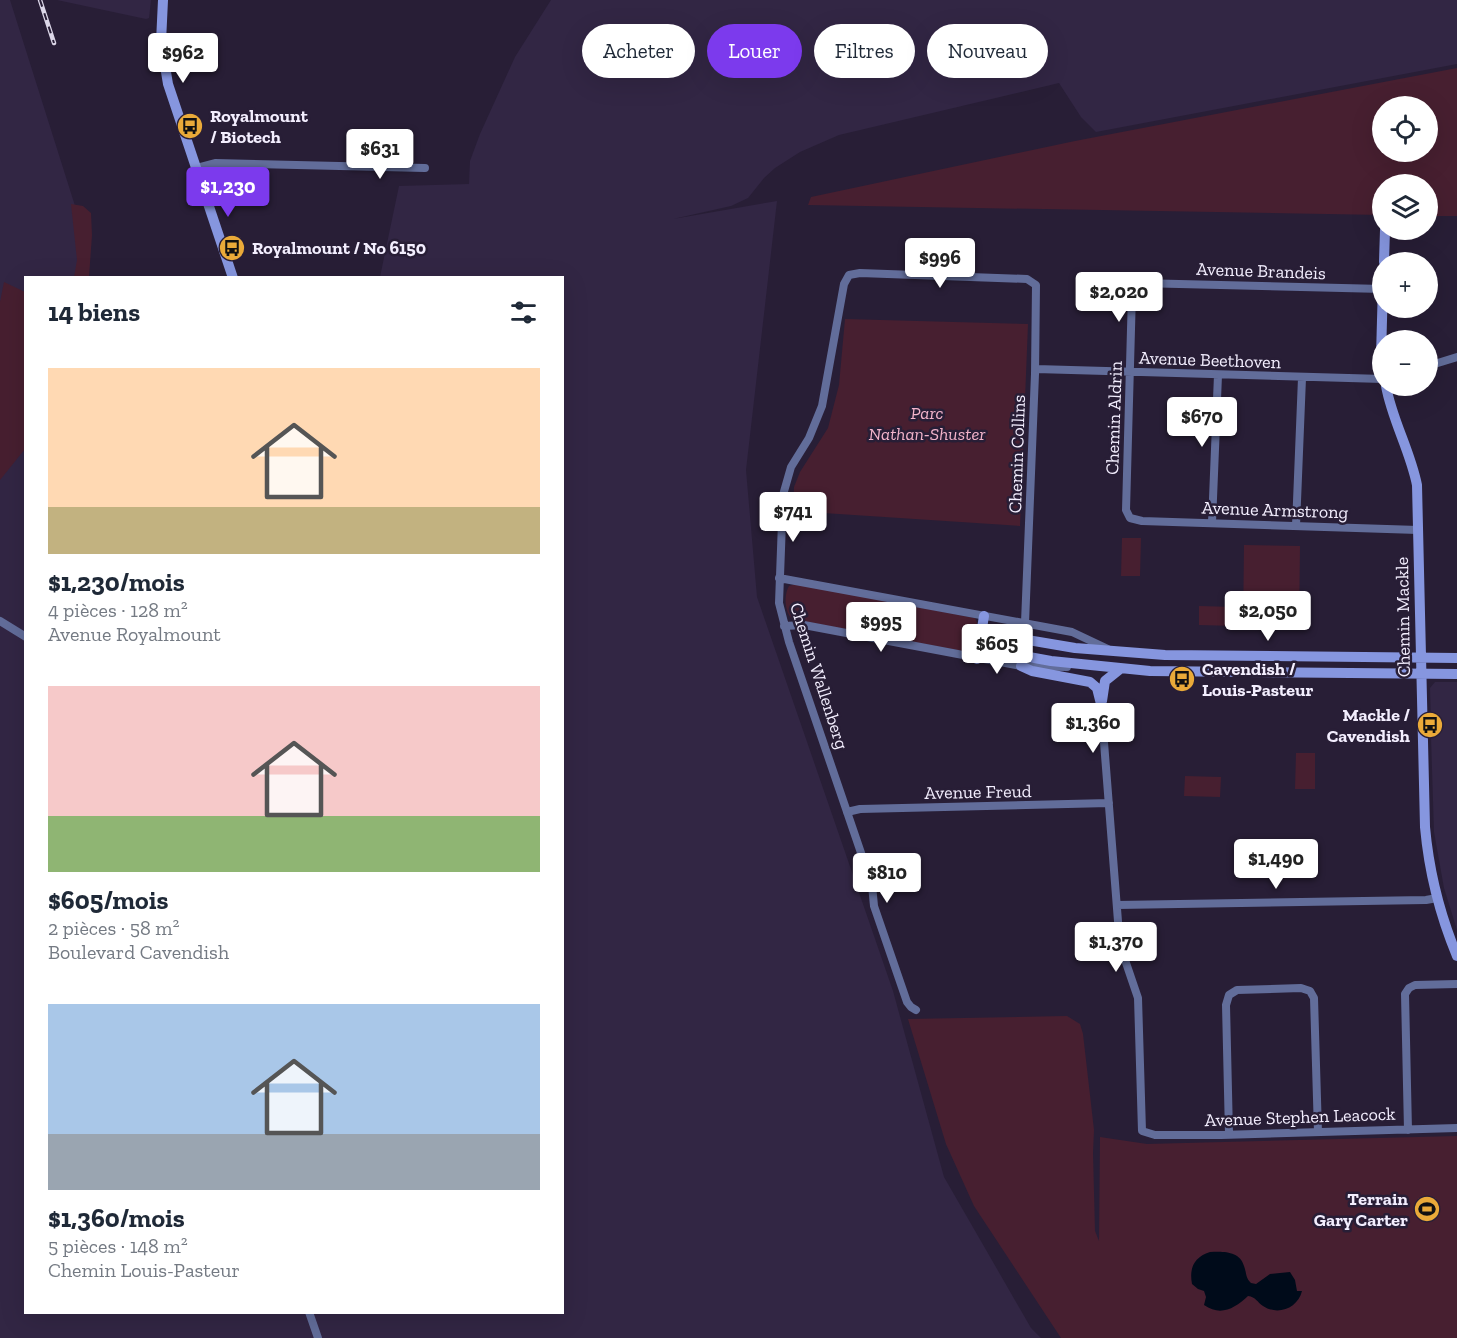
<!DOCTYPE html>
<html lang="fr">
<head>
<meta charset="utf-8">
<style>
	:root { --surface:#fff; --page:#f6f6f7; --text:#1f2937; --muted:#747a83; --accent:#7c3aed }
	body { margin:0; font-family:"Zilla Slab",serif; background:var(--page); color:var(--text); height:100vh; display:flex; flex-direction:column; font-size:22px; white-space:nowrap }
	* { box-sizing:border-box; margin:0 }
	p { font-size:20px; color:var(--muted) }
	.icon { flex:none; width:33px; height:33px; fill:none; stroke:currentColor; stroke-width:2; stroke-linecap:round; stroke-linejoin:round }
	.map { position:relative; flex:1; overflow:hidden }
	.details { position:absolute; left:24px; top:276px; width:540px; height:1038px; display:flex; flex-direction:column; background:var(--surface); border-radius:0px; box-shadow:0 6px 24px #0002 }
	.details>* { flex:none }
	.banner { position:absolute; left:582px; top:24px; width:570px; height:54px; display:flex; gap:12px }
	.fabs { position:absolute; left:1372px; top:96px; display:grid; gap:12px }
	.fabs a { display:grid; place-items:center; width:66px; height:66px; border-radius:50%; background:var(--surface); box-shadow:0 6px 24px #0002; font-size:30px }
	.price { position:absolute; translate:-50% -51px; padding:0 14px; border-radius:6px; background:#fff; color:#222; font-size:20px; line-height:39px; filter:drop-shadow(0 2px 3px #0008) }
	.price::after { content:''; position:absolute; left:50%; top:36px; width:18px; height:14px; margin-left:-9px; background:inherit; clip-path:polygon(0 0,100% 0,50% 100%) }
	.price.current { background:var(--accent); color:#fff }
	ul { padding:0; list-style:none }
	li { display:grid; align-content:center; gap:12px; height:318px; padding:0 24px }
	li span { display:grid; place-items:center; height:186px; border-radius:0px; color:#555 }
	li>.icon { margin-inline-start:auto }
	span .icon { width:108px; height:108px; fill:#fffc; stroke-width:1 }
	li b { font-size:26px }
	h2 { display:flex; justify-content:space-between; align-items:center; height:72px; padding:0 24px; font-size:26px }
	.pill { padding:0 21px; border-radius:27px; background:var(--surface); box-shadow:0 6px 24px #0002; font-size:21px; line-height:54px }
	.pill.current { background:var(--accent); color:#fff }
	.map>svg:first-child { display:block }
	.built { fill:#322644 }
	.green { fill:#471f30; fill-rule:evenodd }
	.water { fill:#000b1a }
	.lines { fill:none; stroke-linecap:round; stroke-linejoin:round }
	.street { stroke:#626d9a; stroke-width:8 }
	.secondary { stroke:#8696df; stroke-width:10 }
	.rail-casing { stroke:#dcd7e8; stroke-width:4.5 }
	.rail { stroke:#281e36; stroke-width:2; stroke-dasharray:7; stroke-linecap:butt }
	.labels { text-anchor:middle; stroke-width:5; stroke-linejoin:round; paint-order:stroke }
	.poi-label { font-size:18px; font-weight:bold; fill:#f3eefe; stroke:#281e36; text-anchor:start }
	.street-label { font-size:18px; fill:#f3eefe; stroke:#281e36 }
	.park-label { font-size:18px; font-style:italic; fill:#f3b4cb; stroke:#281e36 }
</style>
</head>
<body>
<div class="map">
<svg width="1457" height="1338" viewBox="0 0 1457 1338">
	<rect width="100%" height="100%" fill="#281e36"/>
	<!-- built -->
	<path class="built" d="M0,0H10L88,247L84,277L26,278L25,314L0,312Z
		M57,0H151L149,18L146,19Z
		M551,0H1457V64L1096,132L1081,117L1059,83L839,135L800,152L775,168L764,178L748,198L731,206L673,219L777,201L746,470L757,597L893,991L944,1177L1031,1328L1041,1338H0V451L25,424L26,1312H562V278L380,277L399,186L469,184L470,161L480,134L515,57Z
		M1435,682H1457V930L1444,888L1434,832L1431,737H1433L1431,728H1434V724H1431L1430,688Z"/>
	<!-- green -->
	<path class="green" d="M1457,68V216H1428V184H1383V215L808,205L811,197L1075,141ZM1383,106H1428V152H1383Z
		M71,204L83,206L91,213L92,235L89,277H74L77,260Z
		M4,282L25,292V449L0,480V302Z
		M845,319L1028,324L1020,526L793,511L794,487L800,472L828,428L839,385Z
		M1122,538H1141L1140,576H1121Z
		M1244,545L1300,546L1299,629H1243Z
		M796,584L975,618L977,623L974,639H971L972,649L968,652L792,619C784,611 784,594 789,586Z
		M1199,606L1235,607L1234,626L1199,625Z
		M1296,753H1315V789H1295Z
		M1185,776L1221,777L1220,797L1184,796Z
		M1067,1016L1080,1024L1083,1034L1094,1130L1093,1153L1095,1231L1099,1241L1100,1137L1147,1144L1457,1136V1338H1061L974,1206L946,1144L908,1019Z"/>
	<!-- water -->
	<path class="water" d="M1210,1252C1223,1251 1240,1251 1244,1266C1247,1274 1245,1277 1251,1283L1256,1284L1270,1274L1290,1272L1295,1280L1297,1291H1302C1298,1308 1278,1316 1263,1306C1257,1302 1256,1297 1248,1296C1235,1308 1221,1317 1204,1305L1206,1297L1204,1291L1198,1289L1192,1284C1189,1268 1194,1257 1210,1252Z"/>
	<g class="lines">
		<!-- street -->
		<path class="street" d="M196,168L215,163L425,168
			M1383,289L1138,283L1132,293L1126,510L1130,518L1142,521L1418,530
			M1428,366L1457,357
			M1036,369L1383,379
			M1212,523L1218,375
			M1296,526L1302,378
			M779,578L1072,632L1108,649
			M0,621L26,637
			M784,626L804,625L1021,666L1067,667
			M1101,704L1119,934L1123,954L1138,998L1142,1131L1155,1135H1221L1457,1128
			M847,812L860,809L1109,803
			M1117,905L1426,900L1437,898
			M916,1010L911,1007L907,1002L874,906L872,885L789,642L779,603L783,495L791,467L809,438L822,406L844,284L849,275L860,273L1027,279L1036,285L1035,374L1025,623
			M1408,1130L1405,994L1409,988L1415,985L1457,984
			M1229,1134L1226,1005L1229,995L1237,990L1301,988L1310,991L1314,998L1318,1132
			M309,1312L318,1338"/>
		<!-- secondary -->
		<path class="secondary" d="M163,0L161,42L168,84L233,278
			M1384,262L1385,230
			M1383,284L1381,356L1383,370
			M1386,386C1392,420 1410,450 1417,485L1425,827C1429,872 1440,915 1457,956
			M981,637L998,635L1075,648L1165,655L1457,658
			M979,648L1051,661L1150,671L1457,674
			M977,659L984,616
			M1021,666L1032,671L1090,682L1097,688L1101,704
			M1102,701L1105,681L1120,669"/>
		<!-- rail casing -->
		<g class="rail-casing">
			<path id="rail" d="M40,0L54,43"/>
		</g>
		<!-- rail -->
		<use href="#rail" class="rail"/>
	</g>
	<!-- icons -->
	<defs>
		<g id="bus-disc" transform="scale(1.35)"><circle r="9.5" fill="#eaaa39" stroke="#281e36"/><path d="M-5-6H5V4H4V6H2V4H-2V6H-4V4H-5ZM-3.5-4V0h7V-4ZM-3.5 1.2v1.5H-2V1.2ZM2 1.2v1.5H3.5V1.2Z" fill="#111"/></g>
		<g id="stadium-disc" transform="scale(1.35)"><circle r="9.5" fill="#eaaa39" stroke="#281e36"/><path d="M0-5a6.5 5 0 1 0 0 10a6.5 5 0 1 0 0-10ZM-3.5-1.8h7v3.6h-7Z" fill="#111"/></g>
	</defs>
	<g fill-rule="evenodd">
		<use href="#bus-disc" x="190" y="126"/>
		<use href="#bus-disc" x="232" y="248"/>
		<use href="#bus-disc" x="1182" y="679"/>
		<use href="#bus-disc" x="1430" y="725"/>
		<use href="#stadium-disc" x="1427" y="1209"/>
	</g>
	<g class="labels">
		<!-- poi labels -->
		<g class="poi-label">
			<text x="210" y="122">Royalmount<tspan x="210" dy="21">/ Biotech</tspan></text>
			<text x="252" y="254">Royalmount / No 6150</text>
			<text x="1202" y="675">Cavendish /<tspan x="1202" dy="21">Louis-Pasteur</tspan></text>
			<text x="1410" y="721" text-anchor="end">Mackle /<tspan x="1410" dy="21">Cavendish</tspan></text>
			<text x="1408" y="1205" text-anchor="end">Terrain<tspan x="1408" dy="21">Gary Carter</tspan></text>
		</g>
		<!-- street labels -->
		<g class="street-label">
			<text transform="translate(1261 271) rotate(2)" y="6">Avenue Brandeis</text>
			<text transform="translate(1210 360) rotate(2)" y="6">Avenue Beethoven</text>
			<text transform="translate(1114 418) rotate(-88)" y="6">Chemin Aldrin</text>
			<text transform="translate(1017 454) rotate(-88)" y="6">Chemin Collins</text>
			<text transform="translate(1275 510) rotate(2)" y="6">Avenue Armstrong</text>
			<text transform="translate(1403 617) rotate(-91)" y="6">Chemin Mackle</text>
			<text transform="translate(819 676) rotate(72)" y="6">Chemin Wallenberg</text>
			<text transform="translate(978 792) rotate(-1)" y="6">Avenue Freud</text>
			<text transform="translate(1300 1117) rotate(-2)" y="6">Avenue Stephen Leacock</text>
		</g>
		<!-- park labels -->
		<g class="park-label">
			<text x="927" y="419">Parc<tspan x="927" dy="21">Nathan-Shuster</tspan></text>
		</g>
	</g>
</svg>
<div class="fabs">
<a><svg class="icon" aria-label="locate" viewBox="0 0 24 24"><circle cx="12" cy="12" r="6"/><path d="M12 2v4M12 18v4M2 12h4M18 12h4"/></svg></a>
<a><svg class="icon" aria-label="layers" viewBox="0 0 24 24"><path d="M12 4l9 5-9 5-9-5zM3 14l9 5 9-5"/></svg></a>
<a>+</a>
<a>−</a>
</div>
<b class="price" style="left:183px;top:84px">$962</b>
<b class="price" style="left:380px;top:180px">$631</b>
<b class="price current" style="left:228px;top:218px">$1,230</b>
<b class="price" style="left:940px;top:289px">$996</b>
<b class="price" style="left:1119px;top:323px">$2,020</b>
<b class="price" style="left:1202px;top:448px">$670</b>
<b class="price" style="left:793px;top:543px">$741</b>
<b class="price" style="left:1268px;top:642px">$2,050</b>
<b class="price" style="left:881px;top:653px">$995</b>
<b class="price" style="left:997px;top:675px">$605</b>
<b class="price" style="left:1093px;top:754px">$1,360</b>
<b class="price" style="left:1276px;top:890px">$1,490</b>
<b class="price" style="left:887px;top:904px">$810</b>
<b class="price" style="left:1116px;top:973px">$1,370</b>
<div class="banner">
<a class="pill">Acheter</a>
<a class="pill current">Louer</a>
<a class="pill">Filtres</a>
<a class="pill">Nouveau</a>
</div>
<section class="details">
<h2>14 biens<svg class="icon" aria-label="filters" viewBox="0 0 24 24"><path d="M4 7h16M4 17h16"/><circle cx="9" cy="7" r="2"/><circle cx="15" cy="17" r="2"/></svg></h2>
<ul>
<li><span style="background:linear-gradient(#ffd9b3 75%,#c2b280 0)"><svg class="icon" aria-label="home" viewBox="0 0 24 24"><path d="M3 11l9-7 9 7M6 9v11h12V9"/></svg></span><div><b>$1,230/mois</b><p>4 pièces · 128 m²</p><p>Avenue Royalmount</p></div></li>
<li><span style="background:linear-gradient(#f6c9c9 70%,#8fb573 0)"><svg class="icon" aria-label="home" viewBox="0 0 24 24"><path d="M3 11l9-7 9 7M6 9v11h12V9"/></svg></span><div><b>$605/mois</b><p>2 pièces · 58 m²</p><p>Boulevard Cavendish</p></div></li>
<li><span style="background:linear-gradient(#a9c7e8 70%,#9aa5b1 0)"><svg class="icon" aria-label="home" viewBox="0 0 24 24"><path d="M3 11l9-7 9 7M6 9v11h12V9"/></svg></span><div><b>$1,360/mois</b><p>5 pièces · 148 m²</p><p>Chemin Louis-Pasteur</p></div></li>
</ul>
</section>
</div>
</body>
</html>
